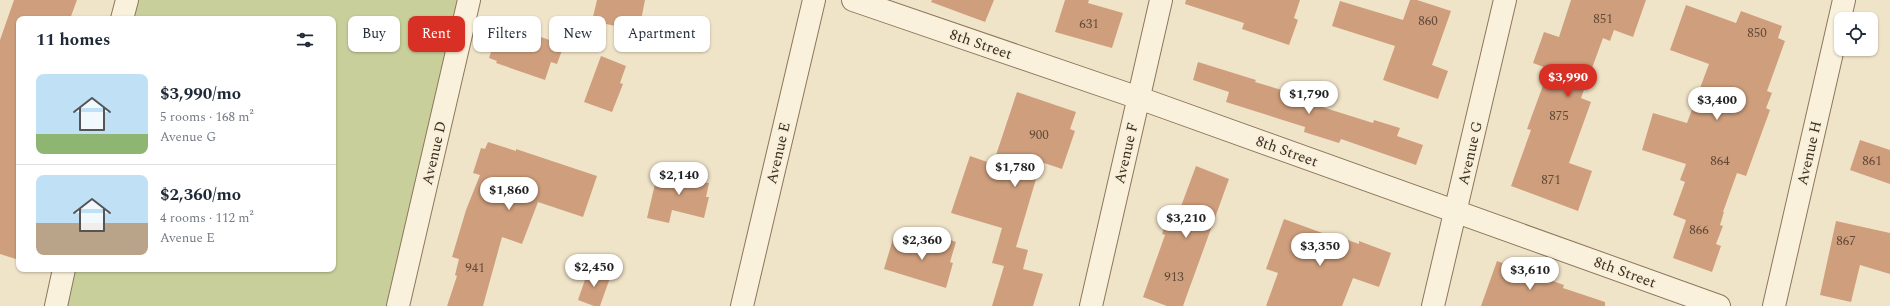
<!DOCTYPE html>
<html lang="en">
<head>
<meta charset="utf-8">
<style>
	:root { --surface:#fff; --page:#f6f6f7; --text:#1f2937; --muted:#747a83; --line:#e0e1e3; --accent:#d93025 }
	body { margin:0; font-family:Spectral,serif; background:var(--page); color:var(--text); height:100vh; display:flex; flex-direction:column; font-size:15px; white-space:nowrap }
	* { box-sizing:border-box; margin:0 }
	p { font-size:13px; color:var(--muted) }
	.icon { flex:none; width:22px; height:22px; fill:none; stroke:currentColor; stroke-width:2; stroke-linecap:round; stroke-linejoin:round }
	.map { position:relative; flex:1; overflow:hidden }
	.drawer { position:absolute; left:16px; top:16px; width:320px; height:256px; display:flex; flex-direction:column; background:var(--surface); border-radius:8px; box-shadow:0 1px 3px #0004 }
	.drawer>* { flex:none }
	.top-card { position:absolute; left:348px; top:16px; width:380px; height:36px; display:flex; gap:8px }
	.fabs { position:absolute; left:1834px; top:12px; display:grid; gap:8px }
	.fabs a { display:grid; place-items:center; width:44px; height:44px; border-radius:8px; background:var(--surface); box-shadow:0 1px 3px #0004; font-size:20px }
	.price { position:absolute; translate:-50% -34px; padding:0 9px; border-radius:14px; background:#fff; color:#222; font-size:13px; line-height:26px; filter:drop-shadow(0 1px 2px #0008) }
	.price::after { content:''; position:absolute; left:50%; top:24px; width:12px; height:9px; margin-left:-6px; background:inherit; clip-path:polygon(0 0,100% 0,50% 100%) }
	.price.active { background:var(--accent); color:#fff }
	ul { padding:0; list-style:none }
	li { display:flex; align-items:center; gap:12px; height:100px; padding:0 20px }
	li+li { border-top:1px solid var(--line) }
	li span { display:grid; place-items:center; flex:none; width:112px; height:80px; border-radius:8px; color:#555 }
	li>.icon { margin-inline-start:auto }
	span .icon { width:48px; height:48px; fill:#fffc; stroke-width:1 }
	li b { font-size:17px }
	h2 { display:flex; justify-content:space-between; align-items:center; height:48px; padding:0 20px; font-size:17px }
	.tag { padding:0 14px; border-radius:8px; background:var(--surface); box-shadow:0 1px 3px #0004; font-size:14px; line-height:36px }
	.tag.active { background:var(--accent); color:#fff }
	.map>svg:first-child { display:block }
	.green { fill:#c9cf9b }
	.building { fill:#cf9f7d }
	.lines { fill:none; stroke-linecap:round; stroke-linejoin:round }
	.minor-casing { stroke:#8d765c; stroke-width:24 }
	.minor { stroke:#faf1dc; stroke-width:22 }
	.labels { text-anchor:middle; stroke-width:3; stroke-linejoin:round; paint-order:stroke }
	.number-label { font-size:13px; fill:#624a37 }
	.street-label { font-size:15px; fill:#3d2e20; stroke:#f7eed8 }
</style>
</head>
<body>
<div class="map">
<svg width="1890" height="306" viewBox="0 0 1890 306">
	<rect width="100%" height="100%" fill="#f0e4c8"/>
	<!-- green -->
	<path class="green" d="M127,0H469L398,306H56L64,269H333V19H122Z"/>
	<!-- building -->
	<path class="building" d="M14,0H77L70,19H19V260L0,254V40Z
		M597,0H645L639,31L592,21Z
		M932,0H994L985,22L931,2Z
		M1065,0H1089L1088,3L1123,13L1112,48L1055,32Z
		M1186,0H1300L1294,18L1298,20L1289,45L1242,29L1244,23L1185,4Z
		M1410,0H1417L1451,11L1432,65L1448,71L1438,99L1383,80L1395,46L1332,26L1340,1L1403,20Z
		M1571,0H1646L1633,37L1614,30L1610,41L1603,38L1581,98L1591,102L1569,163L1592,171L1578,211L1511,186L1531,130L1527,129L1549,69L1533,63L1544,32L1559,37Z
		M1686,5L1736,23L1741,11L1782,26L1778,38L1785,41L1767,91L1772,93L1766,108L1770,110L1746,176L1737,173L1723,212H1724L1720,225L1723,226L1716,244L1721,246L1712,272L1673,258L1686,220L1673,215L1685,182L1680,180L1686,164L1642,150L1653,113L1687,123L1709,64L1670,50Z
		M500,24L509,27V26L564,45L557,64L551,62L545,80L496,63L497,61L489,58Z
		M601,56L626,66L620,83L623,84L612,112L584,102Z
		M1198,62L1256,80L1255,82L1285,91L1284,95L1373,123L1374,120L1400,128L1397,136L1423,145L1416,165L1341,139L1339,143L1304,132L1305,127L1226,102L1229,92L1193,80Z
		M1017,92L1076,112L1070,129L1075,131L1062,169L1041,162L1016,247L1028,250L1023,269L1043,274L1033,306H992L1004,266L992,263L1002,228L951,213L970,156L993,164Z
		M1860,140L1890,150V184L1850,170Z
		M488,142L516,151V149L597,176L583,217L538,202L522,244L502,237L483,306H447L457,276L455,275L459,259L452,257L466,210L480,175L473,173L481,148L485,149Z
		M1196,166L1229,179L1183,306H1167L1143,297L1165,235L1162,234L1172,206L1180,209Z
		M687,169L708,174L706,183H709L706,197H709L704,218L672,210L669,223L647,218L658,171L685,178Z
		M1284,219L1336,238L1337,236L1359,244V241L1391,253L1379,287L1353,278L1342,306H1266L1278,273L1266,269Z
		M1836,221L1890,233V274L1860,265L1851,302L1820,295Z
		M939,236L956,242L950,262L953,263L946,288L884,269L893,239L934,251Z
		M1497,261L1564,285L1563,288L1605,302V306H1481Z
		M589,268L611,275L600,306H594L578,300Z"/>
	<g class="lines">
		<!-- minor casing -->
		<g class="minor-casing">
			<path id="minor" d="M853,0L1139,98L1719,306
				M122,19L127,0
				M56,306L64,269
				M398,306L469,0
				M742,306L814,0
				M1091,306L1161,0
				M1433,306L1505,0
				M1774,306L1844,0"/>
		</g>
		<!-- minor -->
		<use href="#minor" class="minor"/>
	</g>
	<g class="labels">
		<!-- number labels -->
		<g class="number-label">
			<text x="1603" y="23">851</text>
			<text x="1428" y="25">860</text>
			<text x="1089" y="28">631</text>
			<text x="1757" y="37">850</text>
			<text x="1559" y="120">875</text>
			<text x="1039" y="139">900</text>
			<text x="1720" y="165">864</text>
			<text x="1872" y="165">861</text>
			<text x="1551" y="184">871</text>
			<text x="1699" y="234">866</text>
			<text x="1846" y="245">867</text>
			<text x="475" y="272">941</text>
			<text x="1174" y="281">913</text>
		</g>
		<!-- street labels -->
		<g class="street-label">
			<text transform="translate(981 44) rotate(19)" y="5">8th Street</text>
			<text transform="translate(1287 151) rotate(20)" y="5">8th Street</text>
			<text transform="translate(434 153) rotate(-77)" y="5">Avenue D</text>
			<text transform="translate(778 153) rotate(-77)" y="5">Avenue E</text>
			<text transform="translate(1126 153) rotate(-77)" y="5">Avenue F</text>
			<text transform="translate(1470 153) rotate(-77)" y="5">Avenue G</text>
			<text transform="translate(1809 153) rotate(-77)" y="5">Avenue H</text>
			<text transform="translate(1625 272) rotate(20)" y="5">8th Street</text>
		</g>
	</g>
</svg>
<div class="fabs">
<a><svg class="icon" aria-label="locate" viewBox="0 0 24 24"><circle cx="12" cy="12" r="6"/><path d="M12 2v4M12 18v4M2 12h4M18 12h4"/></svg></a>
</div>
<b class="price active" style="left:1568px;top:98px">$3,990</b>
<b class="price" style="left:1309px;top:115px">$1,790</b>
<b class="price" style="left:1717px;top:121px">$3,400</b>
<b class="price" style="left:1015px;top:188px">$1,780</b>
<b class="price" style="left:679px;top:196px">$2,140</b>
<b class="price" style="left:509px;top:211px">$1,860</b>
<b class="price" style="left:1186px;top:239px">$3,210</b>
<b class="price" style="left:922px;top:261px">$2,360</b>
<b class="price" style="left:1320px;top:267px">$3,350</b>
<b class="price" style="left:594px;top:288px">$2,450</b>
<b class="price" style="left:1530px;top:291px">$3,610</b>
<div class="top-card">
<a class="tag">Buy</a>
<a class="tag active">Rent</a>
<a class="tag">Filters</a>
<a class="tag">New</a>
<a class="tag">Apartment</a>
</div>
<section class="drawer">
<h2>11 homes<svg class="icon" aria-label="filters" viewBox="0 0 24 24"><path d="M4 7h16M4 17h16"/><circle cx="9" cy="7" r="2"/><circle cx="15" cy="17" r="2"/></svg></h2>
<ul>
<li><span style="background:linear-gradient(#bfe0f5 75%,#8fb573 0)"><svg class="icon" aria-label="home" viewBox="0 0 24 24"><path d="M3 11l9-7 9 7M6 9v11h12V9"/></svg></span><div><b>$3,990/mo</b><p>5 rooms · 168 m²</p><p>Avenue G</p></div></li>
<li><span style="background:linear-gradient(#bfe0f5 60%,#b9a48a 0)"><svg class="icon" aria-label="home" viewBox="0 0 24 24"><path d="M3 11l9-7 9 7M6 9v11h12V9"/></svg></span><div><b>$2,360/mo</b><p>4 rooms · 112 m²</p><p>Avenue E</p></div></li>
</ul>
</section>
</div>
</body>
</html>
